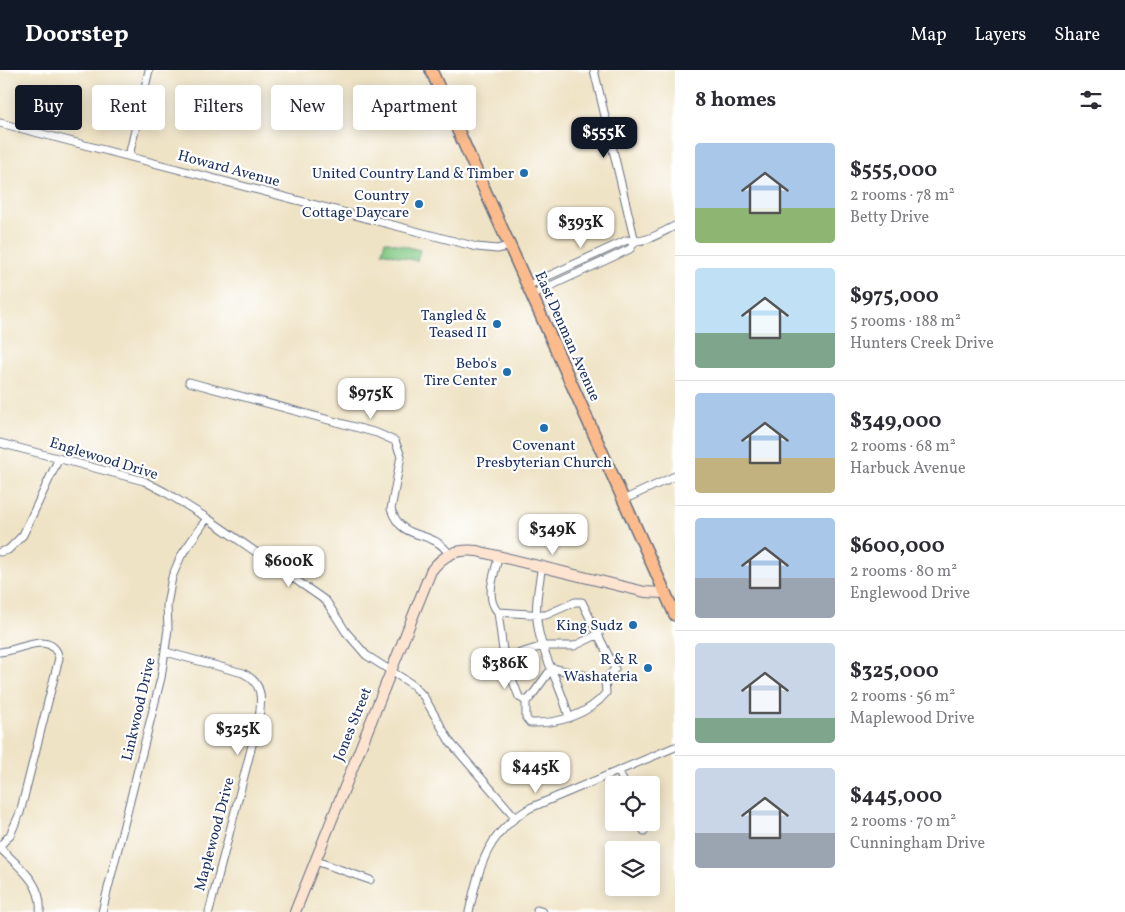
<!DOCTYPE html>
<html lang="en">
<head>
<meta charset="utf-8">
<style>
	:root { --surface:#fff; --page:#f2f2f3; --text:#2b2b33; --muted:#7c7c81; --line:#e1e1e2; --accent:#111827 }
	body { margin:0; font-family:Vollkorn,serif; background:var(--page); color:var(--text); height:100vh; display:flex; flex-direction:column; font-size:19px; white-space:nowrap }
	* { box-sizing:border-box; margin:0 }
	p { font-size:16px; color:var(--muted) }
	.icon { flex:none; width:28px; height:28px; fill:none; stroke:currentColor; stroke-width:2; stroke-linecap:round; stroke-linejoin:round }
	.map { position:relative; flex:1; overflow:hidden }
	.panel { display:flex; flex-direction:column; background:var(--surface); width:450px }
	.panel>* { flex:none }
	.top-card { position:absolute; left:15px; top:15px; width:475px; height:45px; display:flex; gap:10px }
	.fabs { position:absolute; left:605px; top:706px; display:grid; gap:10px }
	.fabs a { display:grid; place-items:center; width:55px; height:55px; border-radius:5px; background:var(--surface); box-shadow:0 2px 12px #0003; font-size:25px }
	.price { position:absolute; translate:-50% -42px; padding:0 11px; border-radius:10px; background:#fff; color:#222; font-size:16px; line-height:32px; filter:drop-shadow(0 1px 2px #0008) }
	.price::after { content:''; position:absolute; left:50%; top:30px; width:15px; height:11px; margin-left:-8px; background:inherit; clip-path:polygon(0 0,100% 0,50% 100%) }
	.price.on { background:var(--accent); color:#fff }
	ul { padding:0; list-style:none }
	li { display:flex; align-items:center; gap:15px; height:125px; padding:0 20px }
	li+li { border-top:1px solid var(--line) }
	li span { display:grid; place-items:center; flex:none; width:140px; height:100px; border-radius:5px; color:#555 }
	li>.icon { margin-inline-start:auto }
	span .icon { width:60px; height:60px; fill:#fffc; stroke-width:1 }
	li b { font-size:21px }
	h2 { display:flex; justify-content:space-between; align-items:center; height:60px; padding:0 20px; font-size:21px }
	.chip { padding:0 18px; border-radius:5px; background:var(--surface); box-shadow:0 2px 12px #0003; font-size:18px; line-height:45px }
	.chip.on { background:var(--accent); color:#fff }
	header { display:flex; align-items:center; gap:30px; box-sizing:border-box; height:70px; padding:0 25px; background:var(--accent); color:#fff }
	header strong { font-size:24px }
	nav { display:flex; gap:28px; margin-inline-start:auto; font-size:18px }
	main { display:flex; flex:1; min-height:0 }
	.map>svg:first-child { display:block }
	.green { fill:#81c883; stroke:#4e7c70 }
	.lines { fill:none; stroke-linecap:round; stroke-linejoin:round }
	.street-casing { stroke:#656e82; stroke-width:9 }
	.secondary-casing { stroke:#656e82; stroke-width:12 }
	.primary-casing { stroke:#656e82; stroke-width:14 }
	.street { stroke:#fff; stroke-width:7 }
	.secondary { stroke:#fde4d1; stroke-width:10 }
	.primary { stroke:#fbbb8c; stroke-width:11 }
	.poi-dot { fill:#1f6fb2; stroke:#fff; stroke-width:2 }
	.labels { text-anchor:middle; stroke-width:4.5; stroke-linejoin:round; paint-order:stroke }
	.street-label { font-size:15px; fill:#1b2f5e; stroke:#fff }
	.poi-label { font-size:15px; fill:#1b2f5e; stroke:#fff; text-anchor:end }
</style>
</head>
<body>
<header>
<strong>Doorstep</strong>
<nav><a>Map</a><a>Layers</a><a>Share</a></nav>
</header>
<main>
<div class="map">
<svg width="675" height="842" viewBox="0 0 675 842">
	<rect width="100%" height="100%" fill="#fff"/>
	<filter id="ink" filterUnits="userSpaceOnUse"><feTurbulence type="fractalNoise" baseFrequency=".02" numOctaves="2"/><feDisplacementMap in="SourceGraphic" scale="10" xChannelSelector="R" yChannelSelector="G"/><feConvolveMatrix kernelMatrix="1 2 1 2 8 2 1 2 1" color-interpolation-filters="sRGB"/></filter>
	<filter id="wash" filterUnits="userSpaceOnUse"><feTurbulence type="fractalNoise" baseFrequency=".0096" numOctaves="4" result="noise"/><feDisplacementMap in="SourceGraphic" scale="20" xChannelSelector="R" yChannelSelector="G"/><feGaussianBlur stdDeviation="1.12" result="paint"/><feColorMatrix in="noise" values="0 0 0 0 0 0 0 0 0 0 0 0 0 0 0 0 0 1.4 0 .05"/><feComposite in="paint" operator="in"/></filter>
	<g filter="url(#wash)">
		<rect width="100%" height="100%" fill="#efe3c5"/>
		<!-- green -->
		<path class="green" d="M385,171L420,180L417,191L382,182Z"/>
	</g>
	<g filter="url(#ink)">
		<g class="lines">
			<!-- street casing -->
			<g class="street-casing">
				<path id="street" d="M594,0L635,172
					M0,53L477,177L497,179L510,176
					M129,86L149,0
					M529,215L627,170C643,175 660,163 675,156
					M533,224L630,179L635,172
					M189,312L377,363L395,371L401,386L391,439C403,474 431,457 449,484
					M0,373L144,411L165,422L207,448L326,531L346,562L366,585L413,615L424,627L450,672L515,747
					M623,430L675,406
					M0,482L8,480L23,465L59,388
					M499,485C495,502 484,528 498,542L546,545L575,532H582L615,599L605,610L606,623C588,645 558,654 530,653L526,648V631L530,628L552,598
					M542,495C539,516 534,536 538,557C542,586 562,617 569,648
					M498,542L504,588L543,576H574L599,564
					M0,582C20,581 52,559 59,588L20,743L10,765L0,776
					M166,582L243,603C263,613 262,628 259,648L209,842
					M504,588L519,627L526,631
					M552,598L605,610
					M619,702L625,715
					M641,752L644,761
					M0,778C19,797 43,813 40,842
					M316,791L370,810
					M537,840L543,842
					M102,842L161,608L168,559L167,535L172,507L181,486L207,448
					M469,842C480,795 486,764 530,738L675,677"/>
			</g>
			<!-- secondary casing -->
			<g class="secondary-casing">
				<path id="secondary" d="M295,842L431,501C444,484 456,479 477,481L645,522L663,523"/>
			</g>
			<!-- primary casing -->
			<g class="primary-casing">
				<path id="primary" d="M431,0L675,545"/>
			</g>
			<!-- street -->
			<use href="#street" class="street"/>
			<!-- secondary -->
			<use href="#secondary" class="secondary"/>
			<!-- primary -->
			<use href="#primary" class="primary"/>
		</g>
	</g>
	<!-- markers -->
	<g class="poi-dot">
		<circle cx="524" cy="103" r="5"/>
		<circle cx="419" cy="134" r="5"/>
		<circle cx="497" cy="254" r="5"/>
		<circle cx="507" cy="302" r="5"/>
		<circle cx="544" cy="358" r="5"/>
		<circle cx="633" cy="555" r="5"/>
		<circle cx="648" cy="598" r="5"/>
	</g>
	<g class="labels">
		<!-- street labels -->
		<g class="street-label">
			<text transform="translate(229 98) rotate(15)" y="5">Howard Avenue</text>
			<text transform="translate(568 266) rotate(66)" y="5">East Denman Avenue</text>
			<text transform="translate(104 388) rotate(17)" y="5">Englewood Drive</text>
			<text transform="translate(138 639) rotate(-77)" y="5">Linkwood Drive</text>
			<text transform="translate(352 654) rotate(-68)" y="5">Jones Street</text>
			<text transform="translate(214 764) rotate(-75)" y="5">Maplewood Drive</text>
		</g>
		<!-- poi labels -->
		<g class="poi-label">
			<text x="514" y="108">United Country Land &amp; Timber</text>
			<text x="409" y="130">Country<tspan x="409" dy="17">Cottage Daycare</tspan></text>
			<text x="487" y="250">Tangled &amp;<tspan x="487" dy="17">Teased II</tspan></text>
			<text x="497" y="298">Bebo's<tspan x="497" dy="17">Tire Center</tspan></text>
			<text x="544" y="380" text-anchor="middle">Covenant<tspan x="544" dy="17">Presbyterian Church</tspan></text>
			<text x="623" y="560">King Sudz</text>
			<text x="638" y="594">R &amp; R<tspan x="638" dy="17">Washateria</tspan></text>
		</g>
	</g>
</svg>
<div class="fabs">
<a><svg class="icon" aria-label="locate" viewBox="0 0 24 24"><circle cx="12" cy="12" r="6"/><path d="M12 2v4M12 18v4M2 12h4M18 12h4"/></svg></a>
<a><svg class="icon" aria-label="layers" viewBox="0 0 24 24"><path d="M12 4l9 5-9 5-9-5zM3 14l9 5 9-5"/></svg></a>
</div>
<b class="price on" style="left:604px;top:89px">$555K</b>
<b class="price" style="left:581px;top:179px">$393K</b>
<b class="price" style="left:371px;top:350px">$975K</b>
<b class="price" style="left:553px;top:486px">$349K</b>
<b class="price" style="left:289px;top:518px">$600K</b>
<b class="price" style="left:505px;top:620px">$386K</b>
<b class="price" style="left:238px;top:686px">$325K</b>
<b class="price" style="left:536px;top:724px">$445K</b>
<div class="top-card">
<a class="chip on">Buy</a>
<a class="chip">Rent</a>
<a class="chip">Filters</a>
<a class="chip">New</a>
<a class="chip">Apartment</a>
</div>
</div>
<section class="panel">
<h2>8 homes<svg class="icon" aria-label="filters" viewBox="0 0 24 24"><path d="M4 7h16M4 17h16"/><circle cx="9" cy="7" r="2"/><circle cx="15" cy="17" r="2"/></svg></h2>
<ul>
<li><span style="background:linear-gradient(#a9c7e8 65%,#8fb573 0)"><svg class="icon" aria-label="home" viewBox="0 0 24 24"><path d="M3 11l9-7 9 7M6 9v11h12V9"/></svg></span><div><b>$555,000</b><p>2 rooms · 78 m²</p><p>Betty Drive</p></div></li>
<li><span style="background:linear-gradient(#bfe0f5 65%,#7fa58c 0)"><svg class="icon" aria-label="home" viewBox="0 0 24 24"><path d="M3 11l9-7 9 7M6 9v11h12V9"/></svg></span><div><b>$975,000</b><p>5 rooms · 188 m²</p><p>Hunters Creek Drive</p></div></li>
<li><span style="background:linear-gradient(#a9c7e8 65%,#c2b280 0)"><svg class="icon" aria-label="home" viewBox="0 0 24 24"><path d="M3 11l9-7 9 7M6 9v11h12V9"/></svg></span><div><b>$349,000</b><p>2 rooms · 68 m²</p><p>Harbuck Avenue</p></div></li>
<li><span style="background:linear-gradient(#a9c7e8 60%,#9aa5b1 0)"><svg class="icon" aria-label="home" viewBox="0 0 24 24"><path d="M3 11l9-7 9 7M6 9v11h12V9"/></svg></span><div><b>$600,000</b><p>2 rooms · 80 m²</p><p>Englewood Drive</p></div></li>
<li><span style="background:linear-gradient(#c9d6e8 75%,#7fa58c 0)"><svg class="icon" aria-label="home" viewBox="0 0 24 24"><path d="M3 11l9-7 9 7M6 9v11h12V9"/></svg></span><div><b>$325,000</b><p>2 rooms · 56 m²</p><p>Maplewood Drive</p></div></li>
<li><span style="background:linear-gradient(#c9d6e8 65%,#9aa5b1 0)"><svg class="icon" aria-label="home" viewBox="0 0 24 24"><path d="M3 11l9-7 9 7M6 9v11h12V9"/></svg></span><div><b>$445,000</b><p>2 rooms · 70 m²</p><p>Cunningham Drive</p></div></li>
</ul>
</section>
</main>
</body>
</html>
